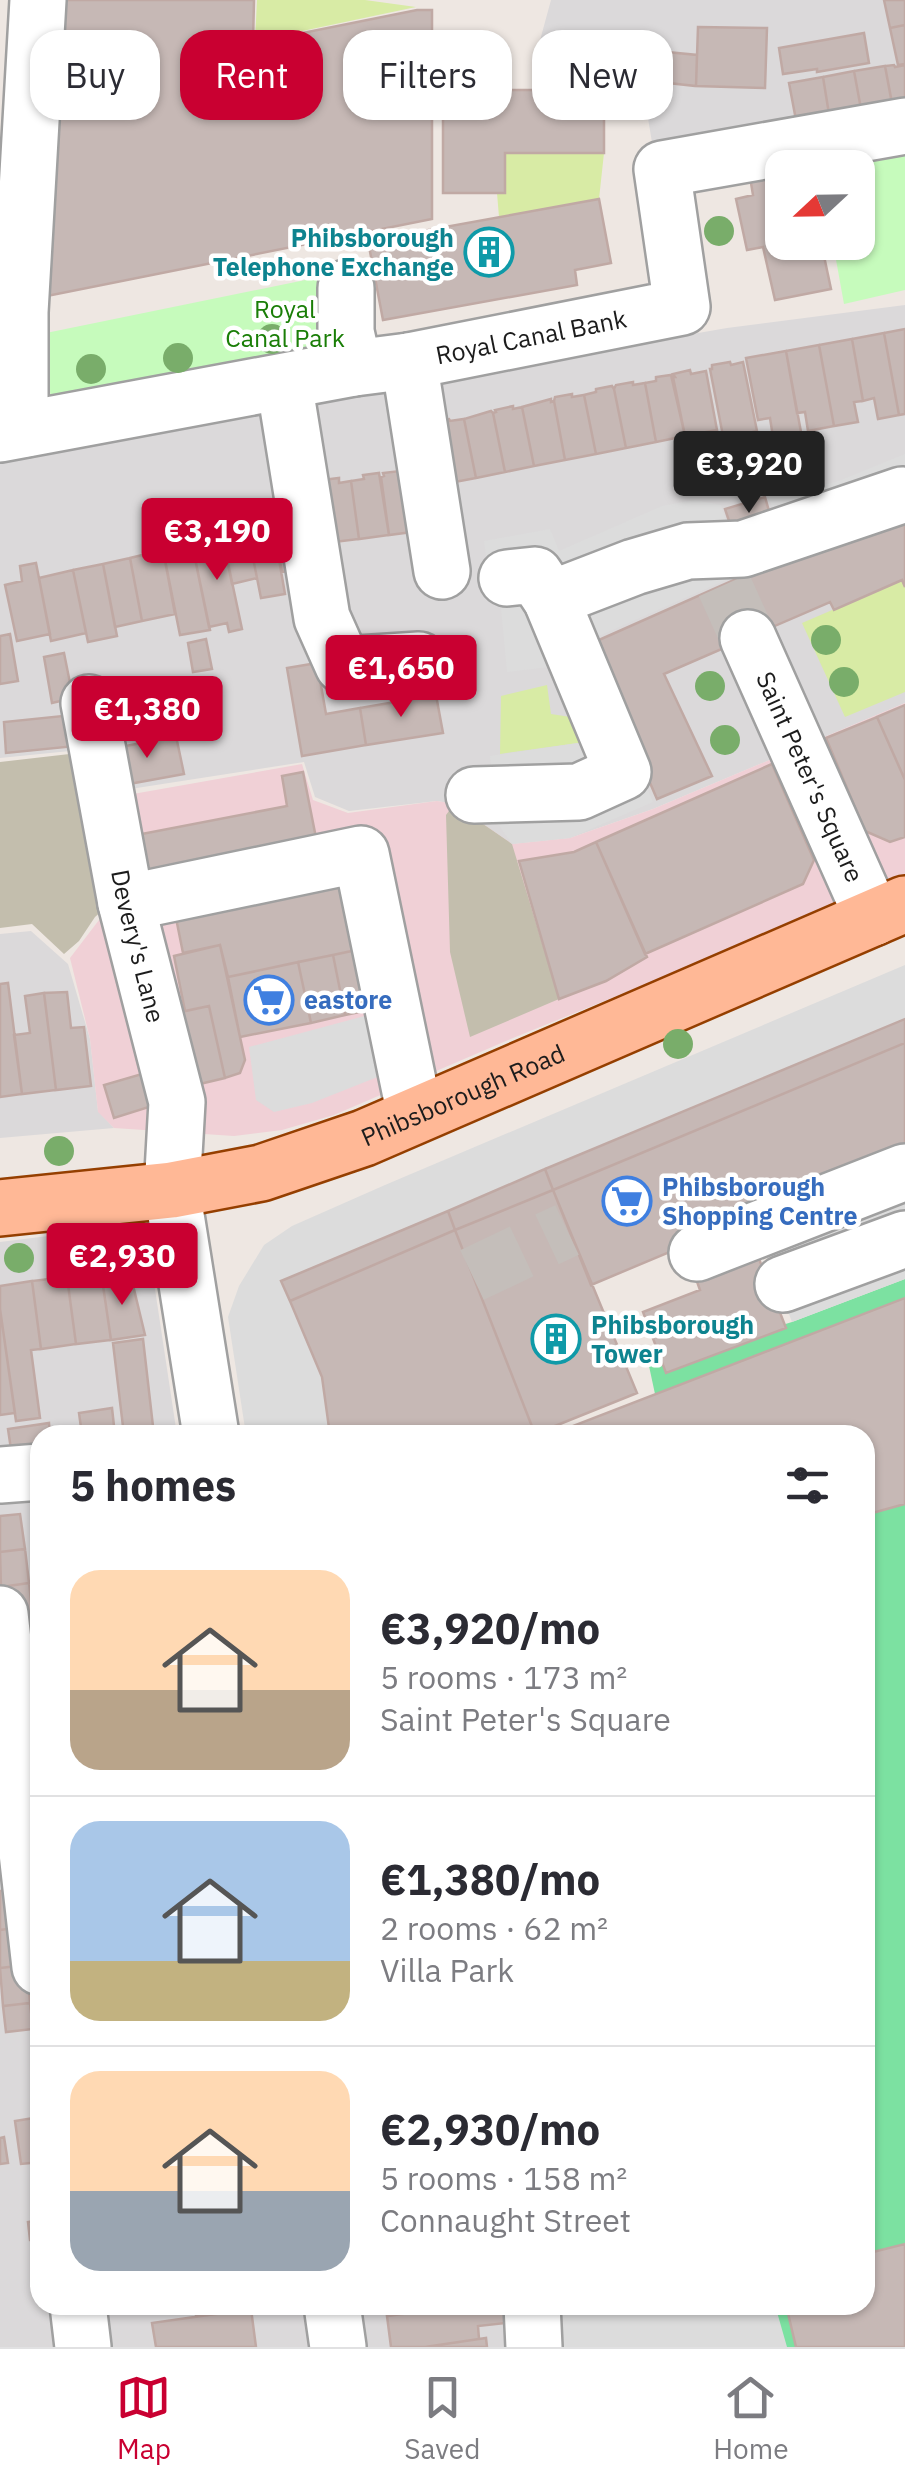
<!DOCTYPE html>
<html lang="en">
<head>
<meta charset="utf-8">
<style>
	:root { --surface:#fff; --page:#f2f2f3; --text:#2b2b33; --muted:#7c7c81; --line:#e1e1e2; --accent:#c90031 }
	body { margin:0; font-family:"IBM Plex Sans",sans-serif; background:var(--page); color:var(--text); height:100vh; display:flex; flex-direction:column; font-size:38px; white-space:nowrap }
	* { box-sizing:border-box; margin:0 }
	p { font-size:32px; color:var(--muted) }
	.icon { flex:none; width:55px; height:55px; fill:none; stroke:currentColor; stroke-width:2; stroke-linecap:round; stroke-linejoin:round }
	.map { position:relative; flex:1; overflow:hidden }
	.side { position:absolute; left:30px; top:1425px; width:845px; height:890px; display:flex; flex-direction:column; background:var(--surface); border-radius:30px; box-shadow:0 2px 8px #0004 }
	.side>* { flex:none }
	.hud { position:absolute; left:30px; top:30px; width:845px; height:90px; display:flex; gap:20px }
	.needle { width:65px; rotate:248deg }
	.tools { position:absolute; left:765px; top:150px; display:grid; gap:20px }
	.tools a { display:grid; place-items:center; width:110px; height:110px; border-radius:20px; background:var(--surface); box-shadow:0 2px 8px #0004; font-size:50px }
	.price { position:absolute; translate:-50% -85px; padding:0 22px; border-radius:10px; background:var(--accent); color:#fff; font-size:32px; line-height:65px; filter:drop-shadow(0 2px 5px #0008) }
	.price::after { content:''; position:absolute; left:50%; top:60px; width:30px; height:22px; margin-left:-15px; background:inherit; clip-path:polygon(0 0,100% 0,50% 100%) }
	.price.current { background:#222; color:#fff }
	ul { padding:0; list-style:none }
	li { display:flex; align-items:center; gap:30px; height:250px; padding:0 40px }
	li+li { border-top:2px solid var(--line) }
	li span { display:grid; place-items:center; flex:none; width:280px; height:200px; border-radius:30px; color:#555 }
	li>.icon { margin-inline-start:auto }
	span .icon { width:120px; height:120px; fill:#fffc; stroke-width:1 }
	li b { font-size:42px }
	h2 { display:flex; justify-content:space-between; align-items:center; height:120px; padding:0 40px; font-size:42px }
	.pill { padding:0 35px; border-radius:30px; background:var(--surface); box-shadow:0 2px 8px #0004; font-size:35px; line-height:90px }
	.pill.current { background:var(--accent); color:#fff }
	.tabs { display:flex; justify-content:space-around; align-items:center; height:140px; border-top:2px solid var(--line); background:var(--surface); font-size:28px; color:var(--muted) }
	.tabs a { display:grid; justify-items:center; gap:5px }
	.tabs .current { color:var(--accent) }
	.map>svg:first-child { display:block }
	.residential { fill:#dbd9da }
	.commercial { fill:#f0d0d6 }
	.construction { fill:#c3bead }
	.grass { fill:#d8eba5 }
	.park { fill:#c6fbbc }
	.pitch { fill:#7ce1a1 }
	.parking { fill:#dcdcdc }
	.building { fill:#c6b8b5; stroke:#c0a9a4; stroke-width:2.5 }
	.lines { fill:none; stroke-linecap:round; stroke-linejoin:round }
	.minor-tunnel { stroke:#c4beba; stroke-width:55; stroke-dasharray:55 28; stroke-linecap:butt }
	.minor-casing { stroke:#a0a0a0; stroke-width:60 }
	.major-casing { stroke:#953f00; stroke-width:60 }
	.minor { stroke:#fff; stroke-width:55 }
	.major { stroke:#ffb896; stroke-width:55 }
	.tree { fill:#79ad6a }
	.labels { text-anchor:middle; stroke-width:9; stroke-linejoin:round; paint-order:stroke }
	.culture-label { font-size:25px; font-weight:bold; fill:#0d838f; stroke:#fff; text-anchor:end }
	.park-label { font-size:25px; fill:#1a7e07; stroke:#fff }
	.street-label { font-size:25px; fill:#1c1c1c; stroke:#fff }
	.shop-label { font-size:25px; font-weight:bold; fill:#366cbe; stroke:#fff; text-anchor:start }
</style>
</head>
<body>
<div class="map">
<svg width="905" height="2347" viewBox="0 0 905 2347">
	<rect width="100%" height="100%" fill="#eee7e2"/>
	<!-- residential -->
	<path class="residential" d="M551,0H905V116L655,160L643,89L533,66Z
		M905,305V703L653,809L570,838L512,844L454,804L437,801L349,811L315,797L304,762L98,794L90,749L0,758V454L727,328Z
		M31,931L68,964L90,1039L98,1111L114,1128L0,1138V934Z
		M112,1228L138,1247L153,1276L177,1435H40V2305H313L320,2347H0V1242Z
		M360,2305H542L545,2347H365Z"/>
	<!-- commercial -->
	<path class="commercial" d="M905,703V879L513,1038L334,1115L282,1130L234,1136L114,1128L98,1112L90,1039L70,958L99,920L118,904L99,800L302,764L313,800L348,813L437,801L454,804L512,844L570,838L653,809Z"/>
	<!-- construction -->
	<path class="construction" d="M87,752L112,902L95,917L79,941L64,954L32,924L0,928V762Z
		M454,804L512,844L559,999L470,1037L450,952L446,815Z"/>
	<!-- grass -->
	<path class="grass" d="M257,0H365L416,7L255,41Z
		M505,153H604L599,199L499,217L497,193L505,192Z
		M902,580L905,587V692L845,717L802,623Z
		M547,685L551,714L577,718L585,742L500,754L501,696Z"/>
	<!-- park -->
	<path class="park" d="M905,135V290L844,304L833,243L858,242V168L819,167Z
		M320,277L342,353L51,404L46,333Z"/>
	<!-- pitch -->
	<path class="pitch" d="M905,1279V2347H545L542,2305H865V1435H550L655,1394L649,1366L792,1322Z"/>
	<!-- parking -->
	<path class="parking" d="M905,454V501L585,642L653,802L570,838L512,844L496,821L490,756L592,741L557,666L507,672L500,597L491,596L484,541L550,529L559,551L662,506L695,500L721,505L731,539L778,526L768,495L836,482Z
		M905,965V1019L282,1281L322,1377L330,1435H246L228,1317L239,1286L264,1245L292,1226L385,1185Z
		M372,1014L385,1074L312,1103L274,1112L256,1100L249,1047Z
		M905,1194V1279L792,1322L764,1248Z
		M553,2305H775L787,2347H556Z"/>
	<!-- building -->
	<path class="building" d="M47,0H254L253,43L417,10H432V219L42,297Z
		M884,0H905V25L890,28Z
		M905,25V64L898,65L890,28Z
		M698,27L767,28L765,88L696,86Z
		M864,33L869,63L817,72V69L783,74L779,48Z
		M606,46L697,55L696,86L603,76Z
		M894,65L895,67L905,65V107L893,109L885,66Z
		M885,66L892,103L861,109L854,71Z
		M443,70H505V90H604V153H505V193H443Z
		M854,71L861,109L829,114L823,77Z
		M823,77L829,114L796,120L789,83Z
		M782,168V242H821L831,289L775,300L763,247L747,250L736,199L753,195L749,171Z
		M599,199L611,263L575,270L577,285L383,320L368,241Z
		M905,329V414L899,415L884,333Z
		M884,333L899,415L878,419L874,398L863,401L852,339Z
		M852,339L863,401L854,402L858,422L834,426L819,345Z
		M819,345L834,426L808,431L805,412L797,413L786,351Z
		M786,351L801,432L773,437L770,418L758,420L746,358Z
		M730,362L731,365L743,362L757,431L745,434L751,462L729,467L710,369H712V365Z
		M690,370L691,374L706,371L717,430L685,436L673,377H675L673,374Z
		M671,375L685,436L656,442L645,383L656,381V377Z
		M633,382V385L645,383L656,442L626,448L614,389L616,385Z
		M612,386L614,389L626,448L596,454L584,395L596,392V389Z
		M572,394V397L584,395L596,454L565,460L554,401L555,397Z
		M551,399V402L554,401L565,460L534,466L522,407Z
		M513,406V409L522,407L534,466L505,472L493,413L496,412L495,410Z
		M491,411L493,413L505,472L476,478L464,419Z
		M449,419L450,421L464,419L476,478L444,484L436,421Z
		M400,471L420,531L389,535L381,477L384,476L383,473Z
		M379,473L389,535L359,539L351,481L364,479L363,475Z
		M769,477L772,489L756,493L752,481Z
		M339,478V483L351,481L359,539L325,543L322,480Z
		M765,497L773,525L733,533L725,509Z
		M905,504V587L902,580L834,610L830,602L664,674L712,776L657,799L590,644Z
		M283,517L307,588L289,591L287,571L282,572L272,519Z
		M272,519L285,594L261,598L248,533L263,530L262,521Z
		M231,528L232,536L248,533L257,578L232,584L221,530Z
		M221,530L242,629L229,632L227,623L209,627L192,544L213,540L211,532Z
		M192,544L210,630L180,635L163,550Z
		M163,550L175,614L142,621L130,558Z
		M130,558L142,621L115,627L103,564Z
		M36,563L50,634L17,641L5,585L22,581L20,566Z
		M103,564L117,636L88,642L73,570Z
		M73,570L86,633L51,641L39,578Z
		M10,634L18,681L0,684V636Z
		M206,639L212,669L193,672L188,643Z
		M64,653L73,698L52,703L44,657Z
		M317,663L326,714L360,708L366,745L302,756L287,668Z
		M173,693L180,728L102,745L95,710Z
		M436,695L443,733L366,745L360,708Z
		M905,705V780L877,717Z
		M82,714L86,745L6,753L4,722Z
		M877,717L905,780V837L890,842L865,831L826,738Z
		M176,736L184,774L118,786L111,749Z
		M772,764L814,860L803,884L645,954L596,842Z
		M303,772L319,853L131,890L121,838L287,806L282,776Z
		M596,842L647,957L606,981L559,999L519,861L574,852Z
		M348,861L366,948L228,977L220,945L183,953L172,898Z
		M220,945L245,1060L240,1073L225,1078L209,1006L185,1011L174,956Z
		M366,948L379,1008L345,1015L333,955Z
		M333,955L345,1015L311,1023L298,962Z
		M298,962L311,1023L240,1037L228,977Z
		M8,983L22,1094L0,1097V984Z
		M67,992L71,1028L84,1027L91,1086L56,1090L44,993Z
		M44,993L56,1090L22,1094L14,1035L30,1033L25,996Z
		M209,1006L225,1078L183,1088L167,1015Z
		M905,1019V1043L553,1190L545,1169Z
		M905,1043V1153L591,1285L553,1190Z
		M159,1069L168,1101L114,1118L104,1085Z
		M545,1169L553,1190L455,1230L448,1211Z
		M553,1190L637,1393L535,1434L455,1230Z
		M448,1211L455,1230L290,1301L281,1281Z
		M455,1230L535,1434L330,1435L322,1377L290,1301Z
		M752,1241L786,1328L666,1373L643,1312L700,1290L694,1273Z
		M101,1272L132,1281L145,1335L111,1340Z
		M101,1272L111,1340L76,1344L67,1277Z
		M67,1277L76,1344L41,1349L32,1281Z
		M32,1281L41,1349L31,1350L40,1418L16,1421L0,1309V1286Z
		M905,1298V1504L865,1515V1435H569L565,1429Z
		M0,1309L15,1413L0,1415Z
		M143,1339L154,1435H124L113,1343Z
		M112,1408L115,1435H82L79,1413Z
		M49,1423L50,1435H40V1452L12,1456L8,1429Z
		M20,1514L25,1549L0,1552V1516Z
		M25,1549L29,1583L1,1587L0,1552Z
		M29,1583L33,1618L5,1622L1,1587Z
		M18,1889L22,1927L0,1930V1891Z
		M22,1927L27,1965L0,1968V1930Z
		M27,1965L30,2003L3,2006L0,1968Z
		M30,2003L33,2029L6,2032L3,2006Z
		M40,2117V2162L21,2164L15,2121Z
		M4,2137L8,2163L0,2164V2138Z
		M40,2220V2239L30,2240L28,2222Z
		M905,2244V2347H796L786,2305H865V2254Z
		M195,2305H250L251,2309L196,2316Z
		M386,2305H467L387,2316Z
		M467,2305H504L506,2323L478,2326L479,2339L425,2347H391L387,2316Z
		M251,2309L256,2347H156L152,2323Z
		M486,2338L487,2347H425L479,2339Z"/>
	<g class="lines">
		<!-- minor-tunnel -->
		<path class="minor-tunnel" d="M724,585L748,638
			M472,1275L567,1230"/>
		<!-- minor casing -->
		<g class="minor-casing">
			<g id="minor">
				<path d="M346,288V332L354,368"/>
				<path d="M409,361L442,571"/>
				<path d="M284,382L322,618L343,665L419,660"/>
				<path d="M25,429L20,400V312L38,0"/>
				<path id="s1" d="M0,434L354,368L409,361L682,307L662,169L905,126"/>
				<path d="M551,599L634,567L688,551L743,549L902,495"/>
				<path id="s2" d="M748,638L873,918"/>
				<path id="s3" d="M89,703L126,903L177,1102L172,1190L211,1435"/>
				<path d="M474,795L579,792L623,772L551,599L535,575L507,578"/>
				<path d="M126,903L361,854L415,1115"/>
				<path d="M697,1253L905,1172"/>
				<path d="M783,1284L905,1239"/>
				<path d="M0,1475L40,1472"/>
				<path d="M0,1614L40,1967"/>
				<path d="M78,2305L83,2347"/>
				<path d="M332,2305L338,2347"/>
				<path d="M532,2305L534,2347"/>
			</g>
		</g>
		<!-- major casing -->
		<g class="major-casing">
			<g id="major">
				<path id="s4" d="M0,1208L172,1190L261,1173L364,1138L905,904"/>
			</g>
		</g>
		<!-- minor -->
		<use href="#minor" class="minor"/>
		<!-- major -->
		<use href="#major" class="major"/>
	</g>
	<!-- trees -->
	<g class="tree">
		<circle cx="719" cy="231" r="15"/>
		<circle cx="272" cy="339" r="15"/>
		<circle cx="178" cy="358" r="15"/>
		<circle cx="91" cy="369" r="15"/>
		<circle cx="826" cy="640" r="15"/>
		<circle cx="844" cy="682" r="15"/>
		<circle cx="710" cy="686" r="15"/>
		<circle cx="725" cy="740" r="15"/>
		<circle cx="678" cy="1044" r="15"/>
		<circle cx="59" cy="1151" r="15"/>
		<circle cx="19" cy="1258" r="15"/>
	</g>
	<!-- icons -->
	<defs>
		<g id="building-ring" transform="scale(2.5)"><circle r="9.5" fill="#fff" stroke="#0f9aa8" stroke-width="1.5"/><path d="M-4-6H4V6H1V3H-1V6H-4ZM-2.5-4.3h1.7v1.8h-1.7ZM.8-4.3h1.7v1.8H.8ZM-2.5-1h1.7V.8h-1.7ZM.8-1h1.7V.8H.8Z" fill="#0f9aa8"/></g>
		<g id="supermarket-ring" transform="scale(2.5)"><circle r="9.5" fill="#fff" stroke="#3f7fe0" stroke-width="1.5"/><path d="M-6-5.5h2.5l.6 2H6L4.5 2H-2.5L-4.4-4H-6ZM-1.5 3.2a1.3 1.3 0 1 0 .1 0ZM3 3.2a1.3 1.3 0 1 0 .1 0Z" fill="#3f7fe0"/></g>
	</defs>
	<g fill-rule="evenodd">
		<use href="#building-ring" x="489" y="252"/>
		<use href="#supermarket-ring" x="269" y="1000"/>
		<use href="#supermarket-ring" x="627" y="1201"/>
		<use href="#building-ring" x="556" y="1339"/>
	</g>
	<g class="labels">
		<!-- culture labels -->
		<g class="culture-label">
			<text x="454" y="247">Phibsborough<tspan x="454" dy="29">Telephone Exchange</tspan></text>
			<text x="591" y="1334" text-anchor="start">Phibsborough<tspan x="591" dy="29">Tower</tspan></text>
		</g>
		<!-- park labels -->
		<g class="park-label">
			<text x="285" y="318">Royal<tspan x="285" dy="29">Canal Park</tspan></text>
		</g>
		<!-- street labels -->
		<g class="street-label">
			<text dy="9" stroke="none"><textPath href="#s1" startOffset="540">Royal Canal Bank</textPath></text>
			<text dy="9" stroke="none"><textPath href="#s2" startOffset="152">Saint Peter's Square</textPath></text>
			<text dy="9" stroke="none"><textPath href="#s3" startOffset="248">Devery's Lane</textPath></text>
			<text dy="9" stroke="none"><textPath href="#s4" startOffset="480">Phibsborough Road</textPath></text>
		</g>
		<!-- shop labels -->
		<g class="shop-label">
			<text x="304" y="1009">eastore</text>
			<text x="662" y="1196">Phibsborough<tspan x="662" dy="29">Shopping Centre</tspan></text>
		</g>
	</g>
</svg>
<div class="tools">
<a><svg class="needle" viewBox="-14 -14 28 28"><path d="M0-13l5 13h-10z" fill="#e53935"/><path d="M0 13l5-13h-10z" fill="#7c7c81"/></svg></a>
</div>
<b class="price current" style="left:749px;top:516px">€3,920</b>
<b class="price" style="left:217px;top:583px">€3,190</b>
<b class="price" style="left:401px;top:720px">€1,650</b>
<b class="price" style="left:147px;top:761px">€1,380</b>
<b class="price" style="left:122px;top:1308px">€2,930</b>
<div class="hud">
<a class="pill">Buy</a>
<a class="pill current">Rent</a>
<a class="pill">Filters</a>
<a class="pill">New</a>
</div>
<section class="side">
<h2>5 homes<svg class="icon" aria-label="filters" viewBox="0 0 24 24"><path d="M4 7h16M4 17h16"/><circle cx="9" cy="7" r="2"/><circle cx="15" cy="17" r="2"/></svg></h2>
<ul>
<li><span style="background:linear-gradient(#ffd9b3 60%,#b9a48a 0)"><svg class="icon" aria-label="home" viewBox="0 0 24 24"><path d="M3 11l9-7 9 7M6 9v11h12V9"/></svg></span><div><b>€3,920/mo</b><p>5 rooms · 173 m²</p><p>Saint Peter's Square</p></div></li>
<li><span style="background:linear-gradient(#a9c7e8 70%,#c2b280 0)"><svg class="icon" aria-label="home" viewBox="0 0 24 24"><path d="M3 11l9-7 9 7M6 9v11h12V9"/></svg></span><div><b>€1,380/mo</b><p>2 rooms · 62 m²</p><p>Villa Park</p></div></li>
<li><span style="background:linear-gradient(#ffd9b3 60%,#9aa5b1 0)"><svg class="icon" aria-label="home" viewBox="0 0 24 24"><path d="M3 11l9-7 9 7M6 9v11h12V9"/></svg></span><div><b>€2,930/mo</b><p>5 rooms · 158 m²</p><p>Connaught Street</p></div></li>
</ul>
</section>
</div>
<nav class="tabs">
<a class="current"><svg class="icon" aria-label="map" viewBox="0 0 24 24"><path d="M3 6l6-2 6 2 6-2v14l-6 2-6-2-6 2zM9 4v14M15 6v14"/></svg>Map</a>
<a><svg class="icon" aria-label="saved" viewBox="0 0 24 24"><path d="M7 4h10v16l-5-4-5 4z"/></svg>Saved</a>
<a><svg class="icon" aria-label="home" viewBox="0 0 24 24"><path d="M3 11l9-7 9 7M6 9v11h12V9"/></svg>Home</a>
</nav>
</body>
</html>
